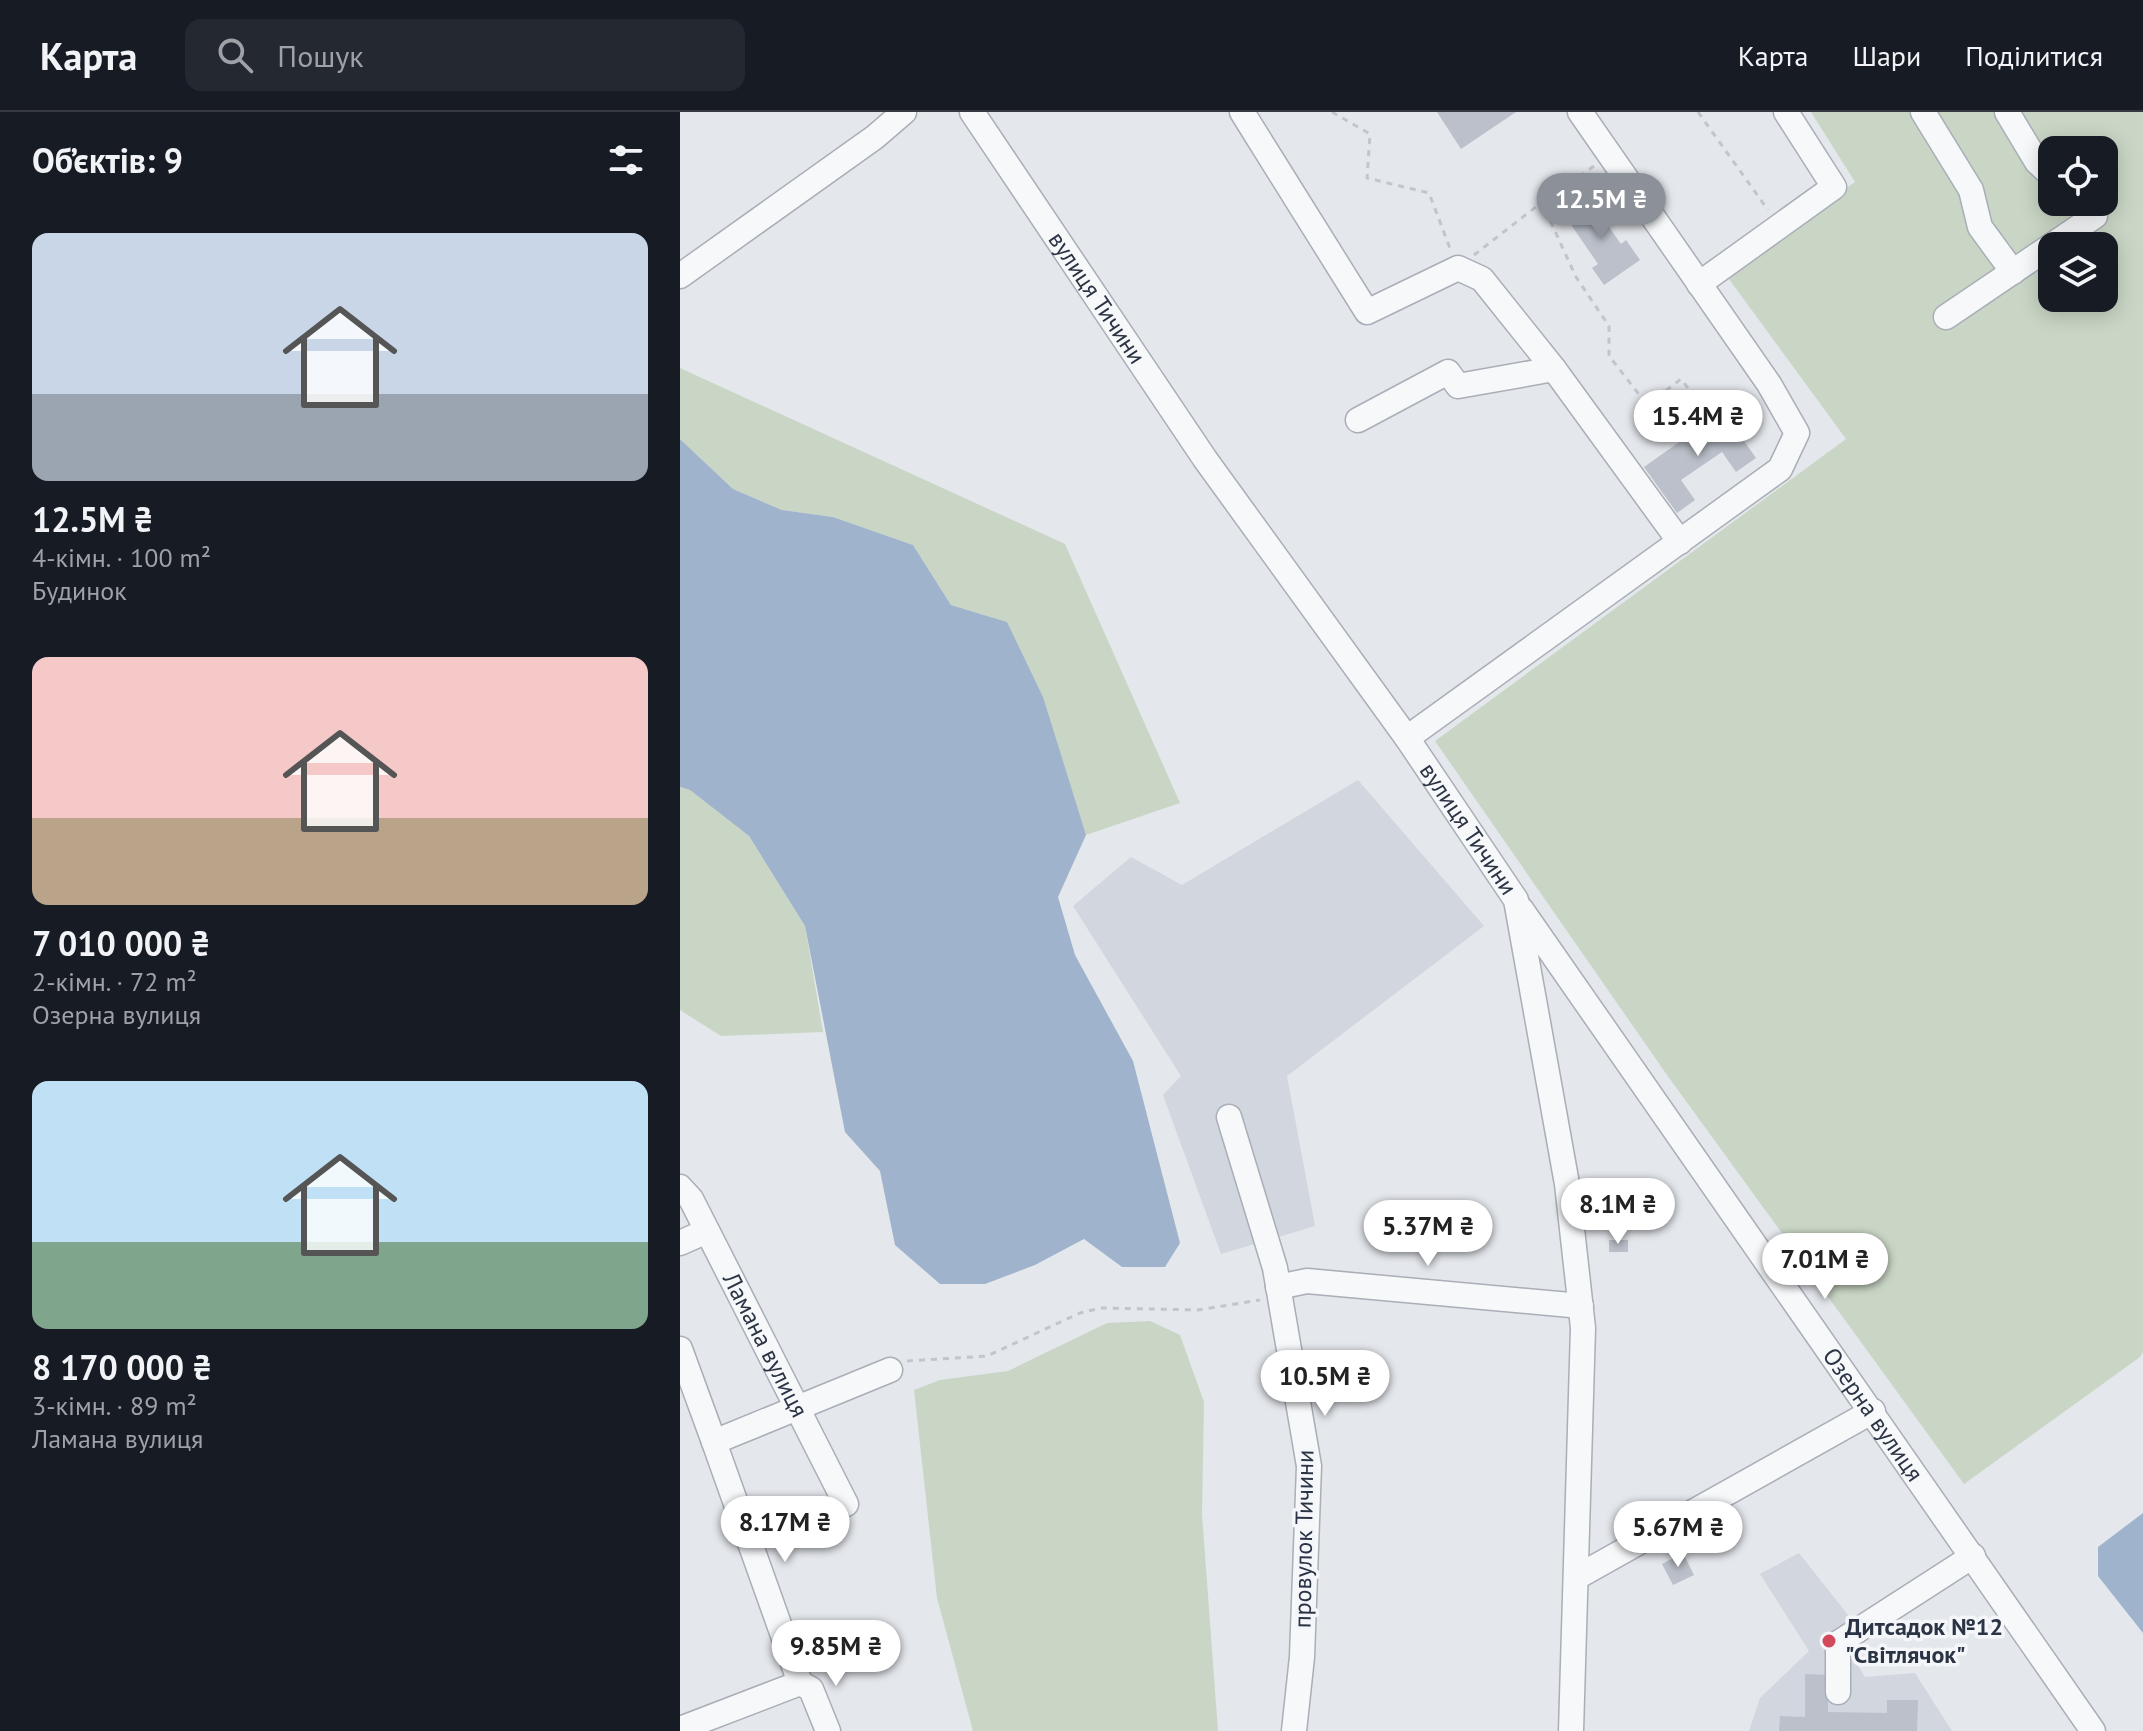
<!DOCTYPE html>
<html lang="uk">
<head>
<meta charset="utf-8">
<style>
	:root { --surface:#171b24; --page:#242831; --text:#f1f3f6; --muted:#9ea1a6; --line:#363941; --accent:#8c9099 }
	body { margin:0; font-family:"PT Sans",sans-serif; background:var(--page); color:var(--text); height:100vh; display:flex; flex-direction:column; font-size:30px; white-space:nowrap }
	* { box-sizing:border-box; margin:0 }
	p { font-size:26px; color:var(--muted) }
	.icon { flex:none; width:44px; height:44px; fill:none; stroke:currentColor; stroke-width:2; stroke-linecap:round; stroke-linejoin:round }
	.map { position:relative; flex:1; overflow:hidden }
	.panel { display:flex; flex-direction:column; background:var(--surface); width:680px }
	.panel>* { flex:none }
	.tools { position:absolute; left:1358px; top:24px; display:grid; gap:16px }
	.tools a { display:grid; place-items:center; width:80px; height:80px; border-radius:16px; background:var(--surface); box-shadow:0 4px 20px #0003; font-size:40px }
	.price { position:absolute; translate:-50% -68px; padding:0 18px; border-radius:28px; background:#fff; color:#222; font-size:26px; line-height:52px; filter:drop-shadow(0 2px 4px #0008) }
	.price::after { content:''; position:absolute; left:50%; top:48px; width:24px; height:18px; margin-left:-12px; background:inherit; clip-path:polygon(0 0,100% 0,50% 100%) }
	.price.on { background:var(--accent); color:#fff }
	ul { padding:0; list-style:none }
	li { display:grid; align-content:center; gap:16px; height:424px; padding:0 32px }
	li span { display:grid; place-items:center; height:248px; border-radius:16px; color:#555 }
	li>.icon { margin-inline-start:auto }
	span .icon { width:144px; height:144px; fill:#fffc; stroke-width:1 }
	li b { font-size:34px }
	h2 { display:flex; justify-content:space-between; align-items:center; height:96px; padding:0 32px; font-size:34px }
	header { display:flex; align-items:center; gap:48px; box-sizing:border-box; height:112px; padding:0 40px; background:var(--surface); border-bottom:2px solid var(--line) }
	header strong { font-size:38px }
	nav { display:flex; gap:44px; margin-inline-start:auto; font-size:28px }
	.search { width:560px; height:72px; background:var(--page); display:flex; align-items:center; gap:20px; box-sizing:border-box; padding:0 28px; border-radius:16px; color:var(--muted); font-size:30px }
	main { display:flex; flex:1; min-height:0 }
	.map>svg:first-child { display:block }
	.built { fill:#d2d6de }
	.green { fill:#c9d6c5; fill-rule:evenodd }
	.water { fill:#9fb4cc }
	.building { fill:#bbc0ca }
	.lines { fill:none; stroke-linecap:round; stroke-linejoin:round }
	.minor-casing { stroke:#a9aeb7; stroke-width:27 }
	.path { stroke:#c2c5cb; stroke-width:3; stroke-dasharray:6 6; stroke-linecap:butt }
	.minor { stroke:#f7f8fa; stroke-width:24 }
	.poi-dot { fill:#d1495b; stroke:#f4f6f9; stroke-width:3 }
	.labels { text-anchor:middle; stroke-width:7; stroke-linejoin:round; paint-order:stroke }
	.street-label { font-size:24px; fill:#2b3445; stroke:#f4f6f9 }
	.poi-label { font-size:24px; font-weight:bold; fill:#2b3445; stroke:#f4f6f9; text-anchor:start }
</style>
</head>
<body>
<header>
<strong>Карта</strong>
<div class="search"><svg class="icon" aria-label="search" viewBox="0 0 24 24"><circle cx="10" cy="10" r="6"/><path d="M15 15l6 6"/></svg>Пошук</div>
<nav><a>Карта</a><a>Шари</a><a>Поділитися</a></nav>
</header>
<main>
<section class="panel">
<h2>Об’єктів: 9<svg class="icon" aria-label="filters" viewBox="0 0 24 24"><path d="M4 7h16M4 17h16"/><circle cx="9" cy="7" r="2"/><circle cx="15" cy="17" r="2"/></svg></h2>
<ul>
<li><span style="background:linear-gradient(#c9d6e8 65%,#9aa5b1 0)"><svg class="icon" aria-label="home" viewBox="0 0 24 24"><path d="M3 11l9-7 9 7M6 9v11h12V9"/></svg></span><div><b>12.5M ₴</b><p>4-кімн. · 100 m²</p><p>Будинок</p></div></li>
<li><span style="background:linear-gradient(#f6c9c9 65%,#b9a48a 0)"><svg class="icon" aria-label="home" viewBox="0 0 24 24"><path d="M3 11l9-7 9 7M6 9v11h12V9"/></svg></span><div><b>7 010 000 ₴</b><p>2-кімн. · 72 m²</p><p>Озерна вулиця</p></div></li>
<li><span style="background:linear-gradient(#bfe0f5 65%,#7fa58c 0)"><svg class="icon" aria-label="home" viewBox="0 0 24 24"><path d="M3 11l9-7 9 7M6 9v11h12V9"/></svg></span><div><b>8 170 000 ₴</b><p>3-кімн. · 89 m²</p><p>Ламана вулиця</p></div></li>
</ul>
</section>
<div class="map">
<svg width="1463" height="1619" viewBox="0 0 1463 1619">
	<rect width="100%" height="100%" fill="#e4e7ec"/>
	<!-- built -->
	<path class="built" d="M678,668L804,814L607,964L635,1114L541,1142L483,983L501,964L393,794L451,745L502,773Z
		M1119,1441L1183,1522L1167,1535L1185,1565L1235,1561L1272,1619H1069L1080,1586L1129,1539L1080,1462Z"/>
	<!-- green -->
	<path class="green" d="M1131,0H1463V1240L1460,1245L1284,1372L987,963L755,629L1166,327L1046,163L1175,70ZM1372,38H1424V90H1372ZM1372,134H1424V186H1372Z
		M0,256L385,432L500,691L406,723L327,510L271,493L233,433L153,405L102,398L53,377L0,327Z
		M0,675L10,678L69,724L125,814L143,920L41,924L0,898Z
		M470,1209L500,1223L524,1290L522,1402L538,1619H293L257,1486L234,1278L260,1268L328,1259L427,1211Z"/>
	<!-- water -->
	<path class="water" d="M0,327L53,377L102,398L153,405L233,433L271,493L327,510L363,585L406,723L378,785L395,843L453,949L500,1131L485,1155H442L404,1127L355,1153L305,1172H260L215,1133L200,1059L165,1020L125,814L69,724L10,678L0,675Z
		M1463,1401V1521L1418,1464V1435Z"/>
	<!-- building -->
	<path class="building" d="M757,0H836L781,37Z
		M907,84L941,132L946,128L960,148L924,173L912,156L918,152L883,101Z
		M1043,299L1076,346L1056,360L1042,340L1001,368L1015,388L997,401L964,355Z
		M929,1128H948V1140H929Z
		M1003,1441L1014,1463L993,1473L982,1452Z
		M1125,1562L1148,1563V1600L1207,1601V1588H1238L1237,1619H1099L1100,1604L1125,1605Z"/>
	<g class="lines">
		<!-- minor casing -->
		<g class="minor-casing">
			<g id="minor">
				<path id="s1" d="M292,0L525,347L727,626L836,788L887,1072L903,1216L891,1619"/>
				<path d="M562,0L687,200L778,156L802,167L874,257"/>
				<path d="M1243,0L1291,78L1300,115L1333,160"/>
				<path d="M1327,0L1357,50L1372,64"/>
				<path d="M0,164L195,25L224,0"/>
				<path d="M1019,172L1154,75L1106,0"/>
				<path d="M1266,205L1415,104L1400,90"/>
				<path d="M678,308L768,260L778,274L874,257L1000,430"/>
				<path d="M727,626L1100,357L1117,321L1089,272L900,0"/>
				<path id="s2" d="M841,797L1413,1619"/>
				<path d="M549,1005L595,1156L629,1354L622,1545L614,1619"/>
				<path id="s3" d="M0,1075L11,1087L166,1392"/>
				<path d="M0,1131L27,1119"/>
				<path d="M598,1175L627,1169L901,1194"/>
				<path d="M0,1237L34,1330"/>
				<path d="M897,1465L1193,1299"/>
				<path d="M120,1571L131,1577L148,1619"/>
				<path d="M1158,1580V1531L1293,1444"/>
				<path d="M0,1617L120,1571L34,1330L210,1258"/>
			</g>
		</g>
		<!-- path -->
		<path class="path" d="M652,0L690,22L687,66L749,81L771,139
			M1018,0L1088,98
			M914,54L862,91L896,165L929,214V244L997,331
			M794,143L861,91
			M967,293L1001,267L1032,307
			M227,1249L307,1244L400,1201L421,1196L518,1198L580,1188"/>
		<!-- minor -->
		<use href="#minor" class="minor"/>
	</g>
	<!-- markers -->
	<circle class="poi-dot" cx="1149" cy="1529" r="8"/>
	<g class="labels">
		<!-- street labels -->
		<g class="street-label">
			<text dy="8" stroke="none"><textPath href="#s1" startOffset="224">вулиця Тичини</textPath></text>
			<text dy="8" stroke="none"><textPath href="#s1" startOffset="872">вулиця Тичини</textPath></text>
			<text dy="8" stroke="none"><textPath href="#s3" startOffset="180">Ламана вулиця</textPath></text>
			<text dy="8" stroke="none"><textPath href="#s2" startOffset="616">Озерна вулиця</textPath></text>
			<text transform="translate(624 1427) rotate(-89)" y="8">провулок Тичини</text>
		</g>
		<!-- poi labels -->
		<g class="poi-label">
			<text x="1165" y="1523">Дитсадок №12<tspan x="1165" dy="28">"Світлячок"</tspan></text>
		</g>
	</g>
</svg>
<div class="tools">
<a><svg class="icon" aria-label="locate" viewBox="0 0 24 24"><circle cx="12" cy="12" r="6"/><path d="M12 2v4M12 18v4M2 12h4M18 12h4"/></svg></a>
<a><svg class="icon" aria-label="layers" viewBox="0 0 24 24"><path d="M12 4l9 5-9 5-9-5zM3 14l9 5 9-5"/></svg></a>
</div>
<b class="price on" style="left:921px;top:129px">12.5M ₴</b>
<b class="price" style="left:1018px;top:346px">15.4M ₴</b>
<b class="price" style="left:938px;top:1134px">8.1M ₴</b>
<b class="price" style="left:748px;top:1156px">5.37M ₴</b>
<b class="price" style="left:1145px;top:1189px">7.01M ₴</b>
<b class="price" style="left:645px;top:1306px">10.5M ₴</b>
<b class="price" style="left:105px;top:1452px">8.17M ₴</b>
<b class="price" style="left:998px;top:1457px">5.67M ₴</b>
<b class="price" style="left:156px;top:1576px">9.85M ₴</b>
</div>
</main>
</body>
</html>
